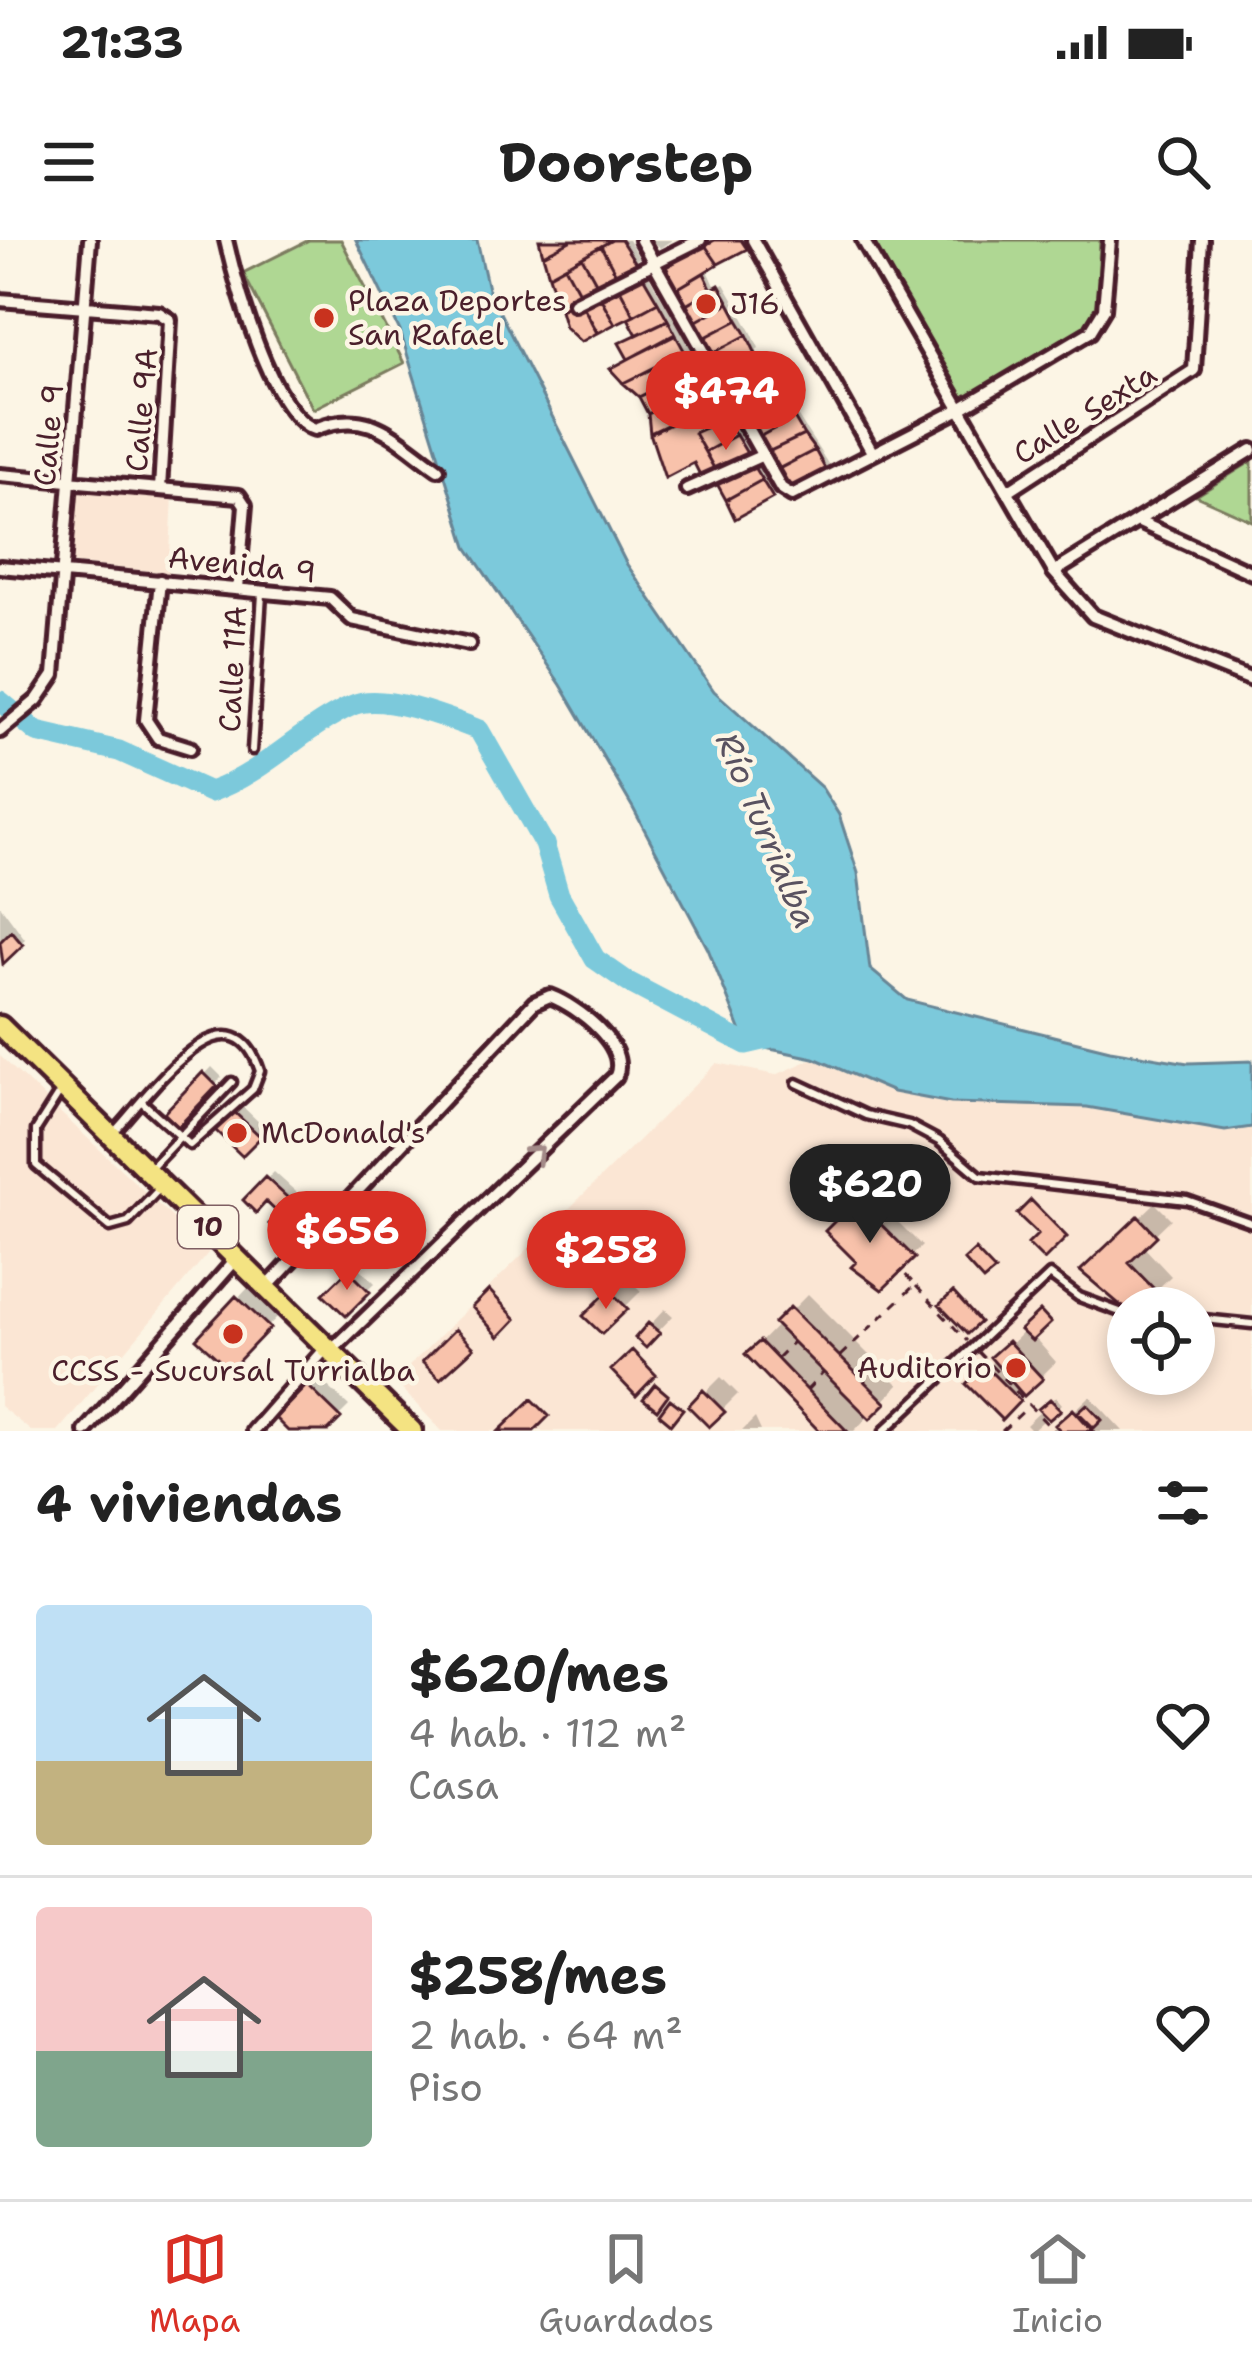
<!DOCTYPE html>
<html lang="es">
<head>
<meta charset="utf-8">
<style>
	:root { --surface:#fff; --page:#f6f6f6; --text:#222; --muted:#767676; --line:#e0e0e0; --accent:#d93025 }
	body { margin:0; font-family:"Shantell Sans",sans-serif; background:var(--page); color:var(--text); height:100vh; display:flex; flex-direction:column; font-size:45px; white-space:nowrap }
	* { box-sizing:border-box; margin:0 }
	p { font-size:39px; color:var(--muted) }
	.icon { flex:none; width:66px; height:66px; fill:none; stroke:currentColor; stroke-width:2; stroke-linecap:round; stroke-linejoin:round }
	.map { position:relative; height:1191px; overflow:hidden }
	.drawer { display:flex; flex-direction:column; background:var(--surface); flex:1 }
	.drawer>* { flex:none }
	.tools { position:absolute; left:1107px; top:1047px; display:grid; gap:24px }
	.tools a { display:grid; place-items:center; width:108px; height:108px; border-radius:50%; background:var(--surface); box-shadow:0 6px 18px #0003; font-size:60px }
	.price { position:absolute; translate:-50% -102px; padding:0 27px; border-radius:42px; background:var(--accent); color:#fff; font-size:39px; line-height:78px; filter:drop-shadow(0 3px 6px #0008) }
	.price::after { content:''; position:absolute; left:50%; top:72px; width:36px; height:27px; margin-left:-18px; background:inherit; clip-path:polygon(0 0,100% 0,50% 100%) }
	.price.current { background:#222; color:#fff }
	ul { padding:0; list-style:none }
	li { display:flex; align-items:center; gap:36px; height:300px; padding:0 36px }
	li+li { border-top:3px solid var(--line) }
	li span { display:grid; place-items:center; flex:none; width:336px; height:240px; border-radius:12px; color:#555 }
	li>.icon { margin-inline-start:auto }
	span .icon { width:144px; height:144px; fill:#fffc; stroke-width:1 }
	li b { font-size:51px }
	h2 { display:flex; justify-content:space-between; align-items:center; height:144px; padding:0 36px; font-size:51px }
	.status { display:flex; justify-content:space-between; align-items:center; height:84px; padding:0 60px; background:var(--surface); direction:ltr }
	.status svg { height:33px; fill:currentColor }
	header { display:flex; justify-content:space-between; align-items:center; height:156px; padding:0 36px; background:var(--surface); font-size:54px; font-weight:700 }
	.menu { display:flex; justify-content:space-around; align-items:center; height:168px; border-top:3px solid var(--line); background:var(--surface); font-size:33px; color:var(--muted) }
	.menu a { display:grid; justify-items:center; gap:6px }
	.menu .current { color:var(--accent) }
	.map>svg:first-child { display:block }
	.built { fill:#fbe6d4; fill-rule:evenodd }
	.green { fill:#afd793; stroke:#7c7b5f; stroke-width:3 }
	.water { fill:#7cc9db; stroke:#688595; stroke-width:3 }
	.shadow { fill:#0003 }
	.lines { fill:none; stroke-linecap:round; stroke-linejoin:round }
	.river { stroke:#7cc9db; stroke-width:21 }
	.building { fill:#f8c2ab; stroke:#4a1f2b; stroke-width:3 }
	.service-casing { stroke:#4a1f2b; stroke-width:15 }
	.minor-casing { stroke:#4a1f2b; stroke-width:20 }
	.primary-casing { stroke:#4a1f2b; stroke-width:27 }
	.path { stroke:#4a1f2b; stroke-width:3; stroke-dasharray:9 9; stroke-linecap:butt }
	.service { stroke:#fcf5e5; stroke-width:6 }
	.minor { stroke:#fcf5e5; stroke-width:10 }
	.primary { stroke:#f4e382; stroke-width:18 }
	.oneway { stroke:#a38a88 }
	.poi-dot { fill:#c8321e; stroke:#fcf5e5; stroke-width:4.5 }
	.labels { text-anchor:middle; stroke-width:9; stroke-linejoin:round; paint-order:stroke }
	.shield { fill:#fcf5e5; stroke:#7f5f63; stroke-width:3 }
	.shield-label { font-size:27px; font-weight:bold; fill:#4a1f2b }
	.poi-label { font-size:30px; fill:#4a1f2b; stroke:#fcf5e5; text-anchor:start }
	.street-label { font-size:30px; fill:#4a1f2b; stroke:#fcf5e5 }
	.water-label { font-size:33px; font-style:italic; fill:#595260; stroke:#fcf5e5 }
</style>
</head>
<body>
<div class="status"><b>21:33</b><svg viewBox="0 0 49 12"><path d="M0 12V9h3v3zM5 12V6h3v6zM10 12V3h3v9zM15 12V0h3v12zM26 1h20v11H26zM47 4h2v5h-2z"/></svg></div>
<header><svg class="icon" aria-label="menu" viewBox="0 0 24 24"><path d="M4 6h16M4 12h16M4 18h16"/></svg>Doorstep<svg class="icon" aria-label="search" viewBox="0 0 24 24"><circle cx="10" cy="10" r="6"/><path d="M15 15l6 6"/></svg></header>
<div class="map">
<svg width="1252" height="1191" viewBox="0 0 1252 1191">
	<rect width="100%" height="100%" fill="#fcf5e5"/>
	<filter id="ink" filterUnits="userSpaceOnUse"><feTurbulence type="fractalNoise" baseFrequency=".00833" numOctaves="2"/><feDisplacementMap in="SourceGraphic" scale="24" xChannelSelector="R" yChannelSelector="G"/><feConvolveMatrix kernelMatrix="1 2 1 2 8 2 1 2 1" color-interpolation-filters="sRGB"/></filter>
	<g filter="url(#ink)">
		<!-- built -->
		<path class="built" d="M75,246L173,255L169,333L71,323Z
			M0,816L209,1012L58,1191H31L0,1166Z
			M814,818L893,852L951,863L1087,867L1252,886V1191H442L394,1141L717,823L776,835ZM1128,1068H1194V1134H1128Z"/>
		<!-- green -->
		<path class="green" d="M309,0H341L404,123L313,169L243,33Z
			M873,0H1100L1097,68L1085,86L964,158Z
			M1252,221V281L1196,256Z"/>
		<!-- water -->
		<path class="water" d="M356,0H477L488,49L626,323L714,451L822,548L839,575L858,633L870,729L907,760L1110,810L1188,823L1252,821V887L1225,891L1087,867L951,863L893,852L814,818L746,804L708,709L633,568L561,445L467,307L400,91Z"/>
		<!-- shadow -->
		<path class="shadow" d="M542,0H628L639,18L572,54L575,68L646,31L750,209L747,213L702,233L614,129L631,118L623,103L640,94L629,74L582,98L568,85Z
			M650,0H672L660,8Z
			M716,0L749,3L707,28L716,48L724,44L751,91L759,108L750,114L761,132L767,128L830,227L826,231L789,245L669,27Z
			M757,222L775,252L771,256L720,242Z
			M0,665L25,699L3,720L0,717Z
			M212,827L222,837L178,882L168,873Z
			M241,865L265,888L242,912L218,889Z
			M274,932L305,960L278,988L283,974L266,958L247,960Z
			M868,952L922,1006L882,1046L829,991Z
			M1155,963L1171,979L1143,1006L1171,1036L1139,1067L1084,1031Z
			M357,1025L375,1043L345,1072L328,1054Z
			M626,1037L641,1051L602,1090L587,1076Z
			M248,1048L278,1076L230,1126L200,1099Z
			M808,1054L899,1145L854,1191H824L749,1114Z
			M665,1069L673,1076L646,1104L650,1085Z
			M1043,1072L1050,1080L1033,1096L1056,1122L1002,1175L970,1144Z
			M318,1137L349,1166L324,1191H293L279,1178Z
			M721,1137L738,1154L709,1183L692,1166Z
			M1090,1156L1123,1191H1050L1065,1180Z
			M1056,1157L1062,1164L1032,1191L1026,1185Z
			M755,1178L761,1191H742Z"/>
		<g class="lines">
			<!-- river -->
			<path class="river" d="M0,461L37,492L119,511L210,552C266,532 302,488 353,465C383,452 450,479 479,490L544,604L559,655L595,719L628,742L746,804L772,798"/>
		</g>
		<!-- building -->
		<path class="building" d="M539,0H572L543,15Z
			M572,0H612L549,35L543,15Z
			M612,0H621L637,25L617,36L601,6Z
			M715,0H741L747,9L718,24L705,5Z
			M705,5L718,24L675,50L666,27Z
			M601,6L617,36L598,46L582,17Z
			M582,17L598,46L580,54L565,26Z
			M565,26L580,54L560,70L549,35Z
			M641,33L658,62L634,75L618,45Z
			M704,33L712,50L684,65L675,50Z
			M618,45L634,75L615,84L599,55Z
			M719,45L729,63L693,83L684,65Z
			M599,55L615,84L598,93L582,64Z
			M658,62L668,80L637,95L628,78Z
			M729,63L738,80L702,99L693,83Z
			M572,64V69L582,64L597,93L581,102L565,87L560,70Z
			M668,80L676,95L628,119L619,103Z
			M738,80L747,95L711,114L702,99Z
			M675,94L685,112L623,143L610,129Z
			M747,95L756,114L722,133L711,114Z
			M685,113L695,129L639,157L623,143Z
			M747,119L756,134L730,149L722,133Z
			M695,129L704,146L648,174L639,157Z
			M762,130L771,146L738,164L730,149Z
			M704,146L714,163L650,194L648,174Z
			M771,146L781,165L749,181L738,164Z
			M714,163L725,179L694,193L715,230L701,237L694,223L665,238L650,193Z
			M781,165L790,180L759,197L749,181Z
			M794,178L804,195L768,212L759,197Z
			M725,179L736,195L705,212L694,193Z
			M736,195L748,215L715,230L705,212Z
			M804,195L815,210L777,230L768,212Z
			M815,210L828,234L795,250L787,247L776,230Z
			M752,224L762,240L726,260L716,242Z
			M762,240L773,258L735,279L726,260Z
			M11,691L23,705L3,724L0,702Z
			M203,832L217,846L178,887L164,873Z
			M232,870L261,897L242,916L214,889Z
			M265,937L300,969L278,992L269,984L279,974L266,962L256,973L243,960Z
			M856,960L915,1018L882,1050L851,1027L856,1022L825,991Z
			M1031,960L1067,997L1044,1020L1028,1004L1038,994L1017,974Z
			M1138,976L1157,996L1129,1023L1158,1053L1142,1068L1132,1064L1126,1070L1080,1031Z
			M975,1010L995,1031L983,1041L964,1020Z
			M348,1030L370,1052L346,1076L323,1054Z
			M489,1050L516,1079L499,1097L472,1067Z
			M609,1050L628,1069L602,1094L583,1076Z
			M953,1052L980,1082L967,1094L939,1065Z
			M236,1056L270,1088L230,1130L196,1099Z
			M790,1067L886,1163L870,1179L774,1083Z
			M1040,1071L1051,1083L1032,1101L1020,1090Z
			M648,1083L660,1093L646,1108L635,1098Z
			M455,1089L474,1108L440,1139L422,1122Z
			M760,1101L807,1150L847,1191H819L745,1114Z
			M1008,1101L1043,1139L1024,1156L990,1117Z
			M632,1110L656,1135L636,1156L611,1130Z
			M984,1125L1020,1161L1002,1180L966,1144Z
			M655,1144L668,1155L657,1170L643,1159Z
			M307,1145L341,1178L328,1191H288L275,1178Z
			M703,1150L725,1172L709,1187L688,1166Z
			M532,1159L549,1176L534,1191H499Z
			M670,1159L683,1169L671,1184L659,1174Z
			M1050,1159L1061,1170L1049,1180L1038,1169Z
			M1087,1164L1102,1180L1094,1188L1078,1172Z
			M1073,1169L1093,1191H1061L1055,1185Z"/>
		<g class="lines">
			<!-- service casing -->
			<g class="service-casing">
				<path id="service" d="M252,510L262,354
					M797,843L866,875L909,885L939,901L980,936L1187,960L1252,983
					M60,852L36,890V925L110,987L128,982L161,947
					M115,891C146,859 229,737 260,831L253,849L190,905L142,862
					M152,926L232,842
					M1194,1078L1252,1084
					M884,1191L1050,1035L1079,1057L1128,1075"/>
			</g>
			<!-- minor casing -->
			<g class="minor-casing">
				<path id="minor" d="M226,0C236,43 271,175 315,189C370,166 395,199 438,229
					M641,0L781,248L792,255L960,169L1090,92L1104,69L1110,0
					M753,0L872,212
					M863,0L1054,332L1093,376L1252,440
					M0,60L159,73L170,80L160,249
					M574,63L700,0
					M0,235L239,256L245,265L238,349
					M687,249L763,215
					M1011,249L1194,130L1202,0
					M1137,281L1252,333
					M0,327L330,358L352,379L469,404
					M1054,332L1252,210
					M160,341L146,480L158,498L190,508
					M0,491L37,460L54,435L90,0
					M268,1046L534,763L550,756C577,766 629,805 616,836L331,1111
					M85,1191L238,1017
					M253,1191L327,1107"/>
			</g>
			<!-- primary casing -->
			<g class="primary-casing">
				<path id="primary" d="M0,786L412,1191"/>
			</g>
			<!-- path -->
			<path class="path" d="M916,1046L967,1101
				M978,1112L1054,1191
				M840,1116L915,1045L902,1031
				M777,1118L793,1102
				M807,1150L823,1133
				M1002,1191L1028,1167"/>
			<!-- service -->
			<use href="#service" class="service"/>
			<!-- minor -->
			<use href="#minor" class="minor"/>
			<!-- primary -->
			<use href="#primary" class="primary"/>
		</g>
		<!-- one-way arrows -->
		<defs><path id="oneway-chevron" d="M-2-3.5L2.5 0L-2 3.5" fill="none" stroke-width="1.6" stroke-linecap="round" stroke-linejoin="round" transform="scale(3)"/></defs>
		<use class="oneway" href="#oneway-chevron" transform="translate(536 913) rotate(-44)"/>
	</g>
	<!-- markers -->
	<g class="poi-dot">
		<circle cx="706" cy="64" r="12"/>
		<circle cx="324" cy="78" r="12"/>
		<circle cx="237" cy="893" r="12"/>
		<circle cx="233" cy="1094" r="12"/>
		<circle cx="1016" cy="1128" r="12"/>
	</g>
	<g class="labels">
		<!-- shield labels -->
		<rect class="shield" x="178" y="966" width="60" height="42" rx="9"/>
		<g class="shield-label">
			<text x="208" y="996">10</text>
		</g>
		<!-- poi labels -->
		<g class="poi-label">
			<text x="348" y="71">Plaza Deportes<tspan x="348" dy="34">San Rafael</tspan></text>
			<text x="730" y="74">J16</text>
			<text x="261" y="903">McDonald's</text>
			<text x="992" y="1138" text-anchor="end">Auditorio</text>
			<text x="233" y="1141" text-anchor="middle">CCSS - Sucursal Turrialba</text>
		</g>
		<!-- street labels -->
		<g class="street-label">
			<text transform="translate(142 170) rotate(-85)" y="10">Calle 9A</text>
			<text transform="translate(1085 174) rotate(-32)" y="10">Calle Sexta</text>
			<text transform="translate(49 195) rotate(-85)" y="10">Calle 9</text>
			<text transform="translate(242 325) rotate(6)" y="10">Avenida 9</text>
			<text transform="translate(233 429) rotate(-87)" y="10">Calle 11A</text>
		</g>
		<!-- water labels -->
		<g class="water-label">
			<text transform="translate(767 590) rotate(67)" y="12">Río Turrialba</text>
		</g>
	</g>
</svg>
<div class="tools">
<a><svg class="icon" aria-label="locate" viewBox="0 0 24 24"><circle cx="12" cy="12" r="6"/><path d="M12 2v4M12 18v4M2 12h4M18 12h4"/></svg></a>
</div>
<b class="price" style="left:726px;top:213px">$474</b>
<b class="price current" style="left:870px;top:1006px">$620</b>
<b class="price" style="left:347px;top:1053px">$656</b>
<b class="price" style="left:606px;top:1072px">$258</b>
</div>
<section class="drawer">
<h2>4 viviendas<svg class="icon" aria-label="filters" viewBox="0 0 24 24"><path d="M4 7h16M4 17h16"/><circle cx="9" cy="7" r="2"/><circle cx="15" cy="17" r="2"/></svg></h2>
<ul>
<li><span style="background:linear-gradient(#bfe0f5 65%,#c2b280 0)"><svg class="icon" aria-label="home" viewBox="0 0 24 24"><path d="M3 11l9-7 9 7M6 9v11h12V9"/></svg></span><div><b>$620/mes</b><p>4 hab. · 112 m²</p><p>Casa</p></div><svg class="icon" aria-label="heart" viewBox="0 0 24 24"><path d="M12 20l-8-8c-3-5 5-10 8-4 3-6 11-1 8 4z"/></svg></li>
<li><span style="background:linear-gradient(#f6c9c9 60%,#7fa58c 0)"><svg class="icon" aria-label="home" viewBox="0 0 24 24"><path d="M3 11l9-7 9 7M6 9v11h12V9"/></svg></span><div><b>$258/mes</b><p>2 hab. · 64 m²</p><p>Piso</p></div><svg class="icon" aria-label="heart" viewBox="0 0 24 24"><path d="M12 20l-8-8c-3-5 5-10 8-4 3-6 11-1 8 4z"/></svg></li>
</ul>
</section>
<nav class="menu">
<a class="current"><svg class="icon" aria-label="map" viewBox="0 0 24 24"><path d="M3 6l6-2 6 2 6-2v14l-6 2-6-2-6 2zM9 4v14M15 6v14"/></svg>Mapa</a>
<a><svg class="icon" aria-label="saved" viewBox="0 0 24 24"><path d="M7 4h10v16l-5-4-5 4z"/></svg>Guardados</a>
<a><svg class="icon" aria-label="home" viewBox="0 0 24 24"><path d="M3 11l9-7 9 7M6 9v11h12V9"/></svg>Inicio</a>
</nav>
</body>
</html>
